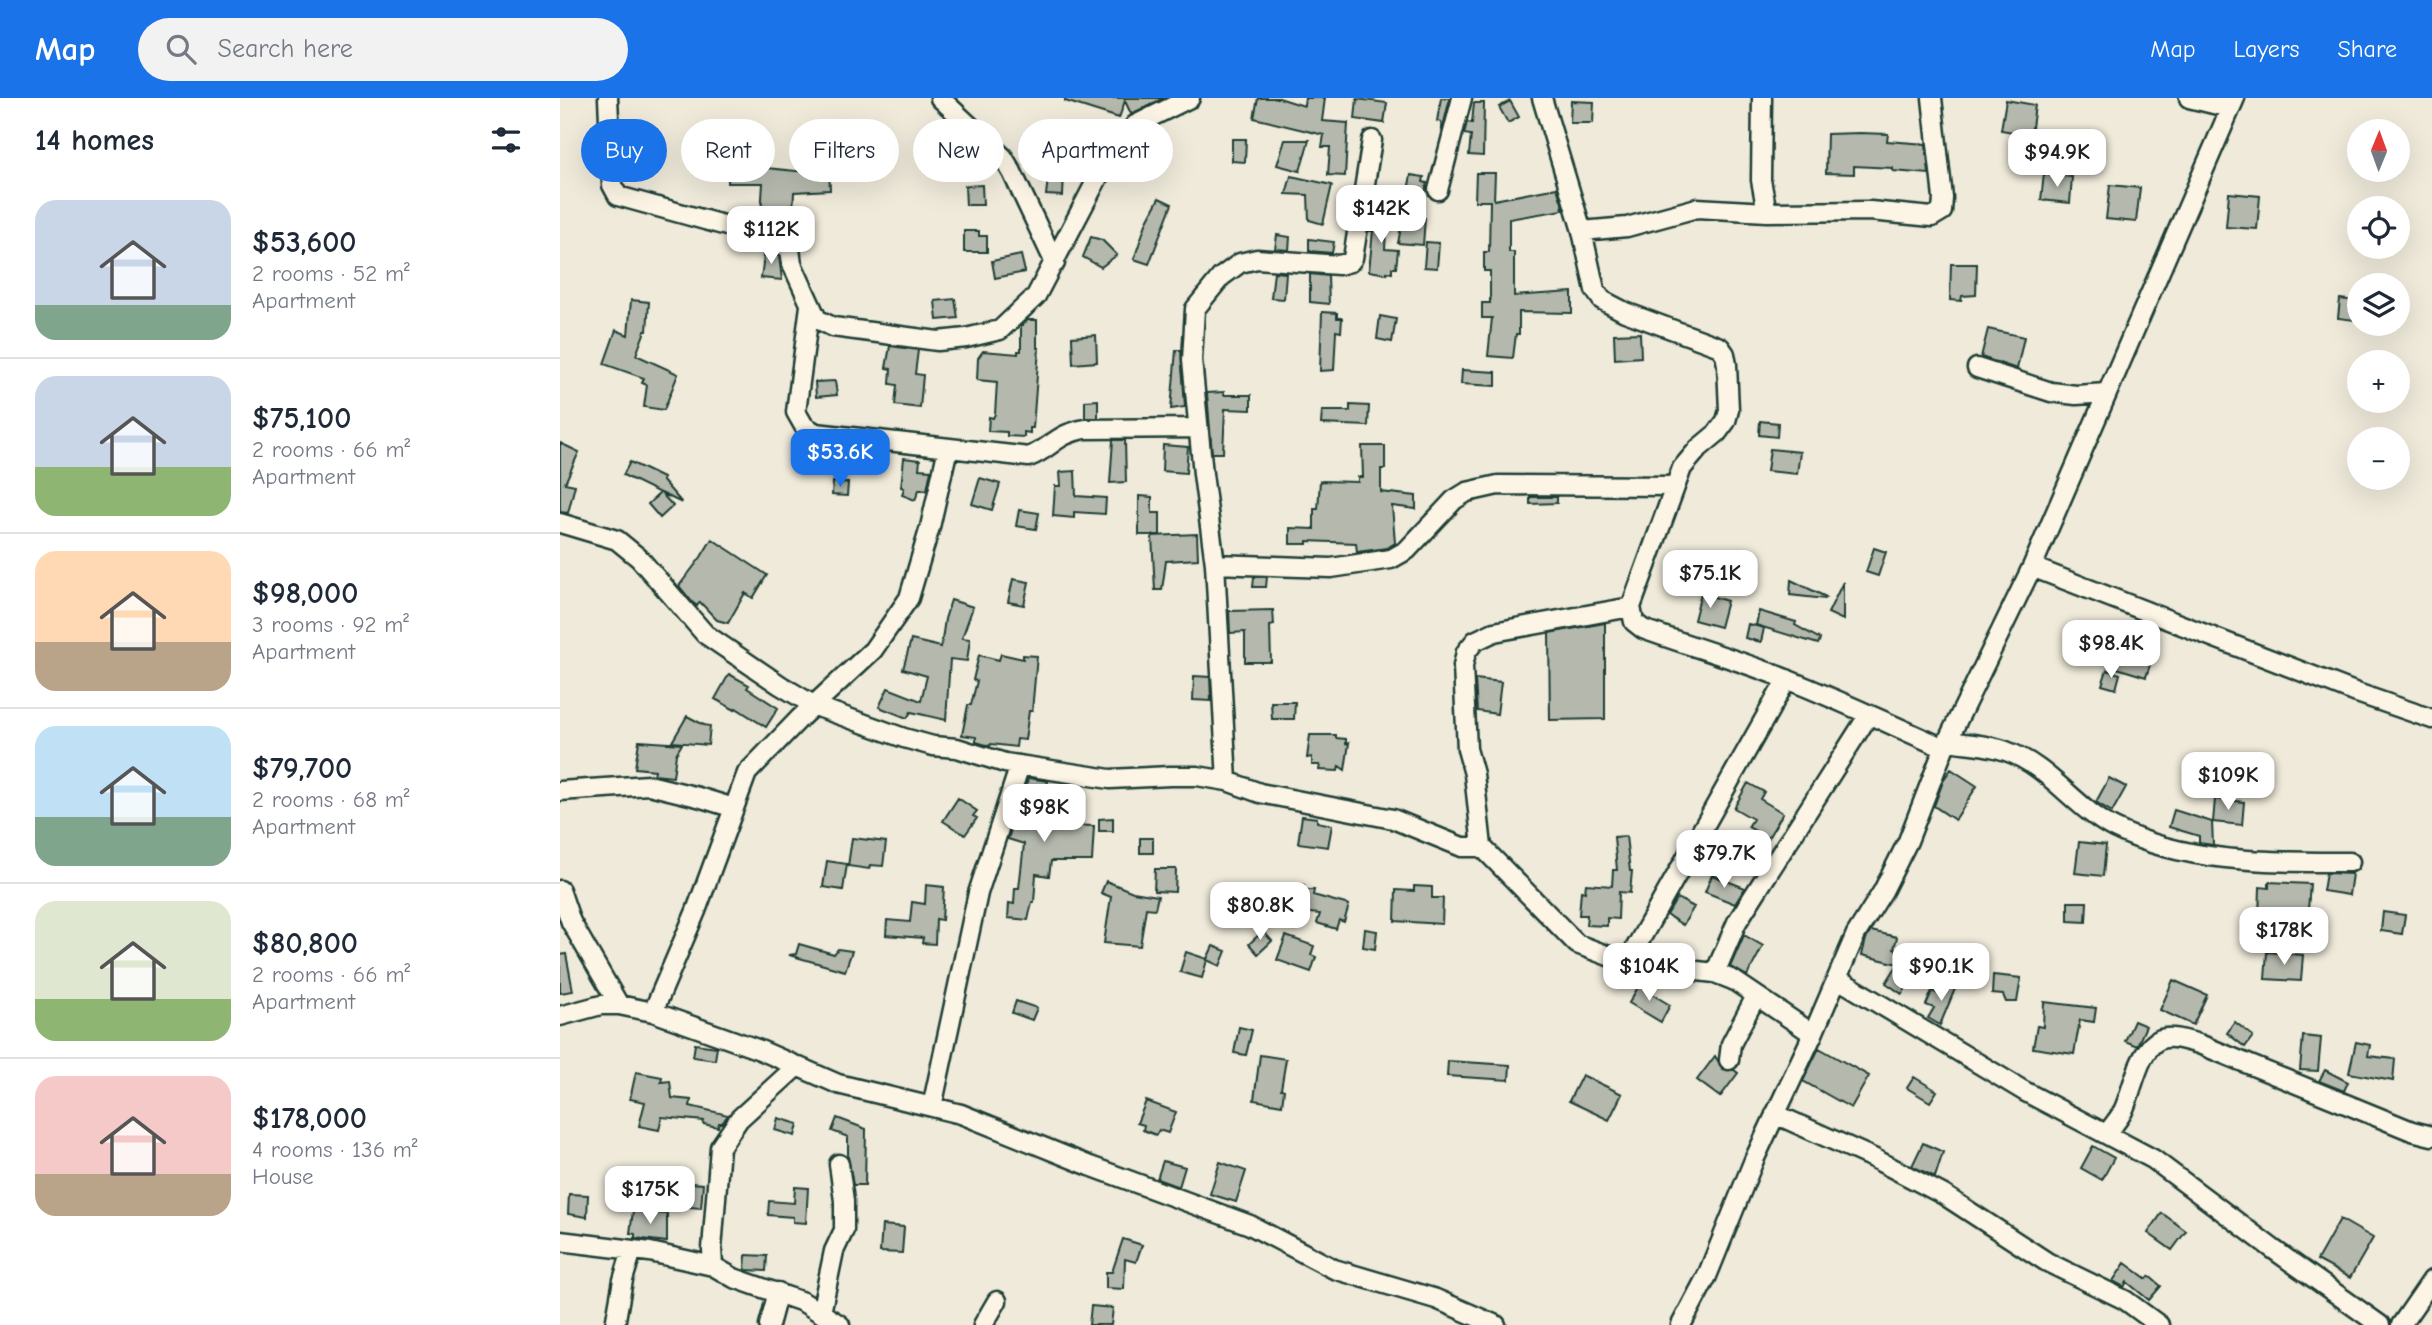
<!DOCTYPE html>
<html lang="en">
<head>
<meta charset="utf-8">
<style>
	:root { --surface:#fff; --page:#f2f2f3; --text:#1f2937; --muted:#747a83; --line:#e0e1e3; --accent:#1a73e8 }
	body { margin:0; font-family:"Comic Neue",sans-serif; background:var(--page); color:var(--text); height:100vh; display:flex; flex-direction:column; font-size:26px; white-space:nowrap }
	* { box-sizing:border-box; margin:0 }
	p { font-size:23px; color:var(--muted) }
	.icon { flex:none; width:38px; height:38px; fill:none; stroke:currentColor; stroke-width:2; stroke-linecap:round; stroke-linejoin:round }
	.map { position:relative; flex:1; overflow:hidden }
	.side { display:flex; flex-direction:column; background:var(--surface); width:560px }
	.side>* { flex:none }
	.hud { position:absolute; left:21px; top:21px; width:665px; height:63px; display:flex; gap:14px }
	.needle { width:46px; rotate:1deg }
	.buttons { position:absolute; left:1787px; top:21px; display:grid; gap:14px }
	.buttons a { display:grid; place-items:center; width:63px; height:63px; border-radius:50%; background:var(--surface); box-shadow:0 7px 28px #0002; font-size:35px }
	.price { position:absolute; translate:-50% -60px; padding:0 16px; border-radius:14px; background:#fff; color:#222; font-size:23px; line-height:46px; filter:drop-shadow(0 2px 4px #0008) }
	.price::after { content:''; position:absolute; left:50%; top:42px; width:21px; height:16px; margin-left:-10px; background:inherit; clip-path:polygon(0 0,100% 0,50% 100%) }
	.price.selected { background:var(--accent); color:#fff }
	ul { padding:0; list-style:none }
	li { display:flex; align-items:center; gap:21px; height:175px; padding:0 35px }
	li+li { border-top:2px solid var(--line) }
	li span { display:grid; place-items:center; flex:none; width:196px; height:140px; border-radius:21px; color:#555 }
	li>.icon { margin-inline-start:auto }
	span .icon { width:84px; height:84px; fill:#fffc; stroke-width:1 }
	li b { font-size:30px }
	h2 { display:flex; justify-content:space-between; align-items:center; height:84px; padding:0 35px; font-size:30px }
	.tag { padding:0 24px; border-radius:32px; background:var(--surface); box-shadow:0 7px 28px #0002; font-size:24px; line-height:63px }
	.tag.selected { background:var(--accent); color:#fff }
	header { display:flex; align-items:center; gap:42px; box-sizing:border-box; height:98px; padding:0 35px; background:var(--accent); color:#fff }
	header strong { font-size:33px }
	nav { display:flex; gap:38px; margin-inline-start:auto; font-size:24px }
	.search { width:490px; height:63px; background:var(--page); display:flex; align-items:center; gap:18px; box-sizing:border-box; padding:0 24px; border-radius:38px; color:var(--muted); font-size:26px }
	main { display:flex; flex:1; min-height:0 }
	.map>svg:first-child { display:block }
	.building { fill:#b5b9ad; stroke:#1f3d34; stroke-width:2 }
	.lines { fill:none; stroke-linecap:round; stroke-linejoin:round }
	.minor-casing { stroke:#1f3d34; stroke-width:23 }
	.minor { stroke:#fcf5e5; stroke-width:18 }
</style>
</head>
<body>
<header>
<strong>Map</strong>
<div class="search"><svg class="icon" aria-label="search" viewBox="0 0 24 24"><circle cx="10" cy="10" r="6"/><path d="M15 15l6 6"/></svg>Search here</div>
<nav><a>Map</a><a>Layers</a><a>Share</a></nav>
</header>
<main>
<section class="side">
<h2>14 homes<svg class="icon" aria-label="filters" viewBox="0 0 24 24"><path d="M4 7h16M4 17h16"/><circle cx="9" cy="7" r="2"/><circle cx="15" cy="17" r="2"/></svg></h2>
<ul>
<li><span style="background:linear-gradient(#c9d6e8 75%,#7fa58c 0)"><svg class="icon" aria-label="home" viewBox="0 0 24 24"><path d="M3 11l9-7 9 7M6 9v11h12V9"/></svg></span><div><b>$53,600</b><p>2 rooms · 52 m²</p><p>Apartment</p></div></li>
<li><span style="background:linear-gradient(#c9d6e8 65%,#8fb573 0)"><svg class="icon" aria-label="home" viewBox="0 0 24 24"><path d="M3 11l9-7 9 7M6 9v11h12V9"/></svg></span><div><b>$75,100</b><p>2 rooms · 66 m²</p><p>Apartment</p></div></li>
<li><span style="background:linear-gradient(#ffd9b3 65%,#b9a48a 0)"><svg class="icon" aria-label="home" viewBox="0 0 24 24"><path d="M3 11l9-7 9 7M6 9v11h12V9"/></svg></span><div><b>$98,000</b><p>3 rooms · 92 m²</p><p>Apartment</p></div></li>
<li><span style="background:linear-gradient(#bfe0f5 65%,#7fa58c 0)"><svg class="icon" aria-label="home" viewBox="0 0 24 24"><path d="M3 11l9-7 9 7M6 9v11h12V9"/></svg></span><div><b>$79,700</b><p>2 rooms · 68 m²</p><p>Apartment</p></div></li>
<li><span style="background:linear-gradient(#dfe7d0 70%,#8fb573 0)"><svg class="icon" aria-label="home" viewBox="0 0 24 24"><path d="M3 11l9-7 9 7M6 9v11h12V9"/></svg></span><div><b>$80,800</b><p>2 rooms · 66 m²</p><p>Apartment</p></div></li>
<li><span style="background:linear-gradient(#f6c9c9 70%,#b9a48a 0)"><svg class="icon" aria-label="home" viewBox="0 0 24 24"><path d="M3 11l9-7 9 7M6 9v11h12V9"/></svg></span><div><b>$178,000</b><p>4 rooms · 136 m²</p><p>House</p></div></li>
</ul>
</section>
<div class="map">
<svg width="1872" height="1227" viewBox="0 0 1872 1227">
	<rect width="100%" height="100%" fill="#efeada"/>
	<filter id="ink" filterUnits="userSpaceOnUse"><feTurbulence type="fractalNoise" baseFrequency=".0143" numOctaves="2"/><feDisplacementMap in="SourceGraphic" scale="14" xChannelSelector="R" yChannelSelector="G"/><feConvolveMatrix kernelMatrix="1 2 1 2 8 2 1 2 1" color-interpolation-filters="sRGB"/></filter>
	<g filter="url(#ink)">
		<!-- building -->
		<path class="building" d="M505,0H604L571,16L565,3L559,20L505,3Z
			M698,0H719L744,8L745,0H765L762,23L788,25L785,78L768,77L770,49H762L764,37L694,20Z
			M881,0H890L882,33L881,24L877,23Z
			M797,1L827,5L824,25L795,21Z
			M1446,2L1475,7L1471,37L1441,32Z
			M950,3L959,19L948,25L939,9Z
			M1011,3L1034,4L1033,25H1010Z
			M914,5H924L923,58L909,57L911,37L904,36L907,24L912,25Z
			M1300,35L1328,36L1327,43L1366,46L1369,76L1333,73V70L1294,68V76L1266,75L1267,36Z
			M485,41L504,75L503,98L486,97L488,80L470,49Z
			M672,41H686L685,64L672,63Z
			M725,42H749L740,73L717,67Z
			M169,53L184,54V59H197V69L255,75V72L269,71L270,92L234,94L233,115H230L229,125H223V134L205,127L206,117L201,116L203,85H168Z
			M916,75H935L934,102L997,90L1002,105L1003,112L949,121V154H954V198L1012,194V215L959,214V236H956L953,260L928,258L932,220H922V205H930V173H924V154H929L930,103H915Z
			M1484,76L1512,79L1510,105L1481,102Z
			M851,77L864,79L863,84L867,85L860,119L865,120L863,147L838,145Z
			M731,78L772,87L763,126L749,122L748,97L726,96Z
			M422,87L423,107H406L405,88Z
			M1550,87L1580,90L1576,124L1546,121Z
			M1669,95L1700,98L1697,131L1666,129Z
			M599,100L612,106L589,166L574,161L587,123Z
			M812,111L827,113L825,151L838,152L836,170H832V175L827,174V176L809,173L813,133H809Z
			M404,133H419V138H427V154H404Z
			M717,137L730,139L729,152L715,151Z
			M531,139L542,142L557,157L541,169L523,159Z
			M749,141L774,144L772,155L749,153Z
			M866,144L879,145L877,170L864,169Z
			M205,150L219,158L222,182L201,180Z
			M461,157L465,174L435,180L432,163Z
			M1391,166H1417L1416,197L1402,198L1401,203L1390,202Z
			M714,174L726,175L724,201L711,200Z
			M750,176L768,178L769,206L750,204Z
			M395,201L398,220L377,222L375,203Z
			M1780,201L1796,203L1794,222L1778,220Z
			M71,202L89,204L87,233H85L76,257L118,276L104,312L84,309L87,287L82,285L84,280L44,266L56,232L68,237Z
			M762,214L777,215V220H782L781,234L776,233L774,272L760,273Z
			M820,218L836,221L832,244L817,241Z
			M468,222H477V250H479L473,330H470V335L464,334V339L447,338V334L428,333L429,319L433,320L435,316L437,284L417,282L418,260L423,253L458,256V253H461V228Z
			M1428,231L1464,239L1457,271L1421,259Z
			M1080,235L1081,259L1055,261L1054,236Z
			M536,237L537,264L513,266L512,239Z
			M330,248L358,252L355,276L363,277L360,310L335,307L337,287L330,286L331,271L326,270Z
			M616,252H621L625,309L611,311Z
			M902,272L936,274V288L901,286Z
			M275,283L277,297L256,299L255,284Z
			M664,294V297H691V312L665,311L663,355H652L647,295Z
			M538,302V320H525V303Z
			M790,307L809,308L808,328L761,326L762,313H790Z
			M1200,323L1218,325L1217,339L1199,337Z
			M553,342H565L566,384L550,385Z
			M0,345L19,354L5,385L15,387L8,415L0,414Z
			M603,347L628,349L626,375L602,373Z
			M802,348H825V371H821V394L856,398V411L832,408L835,445L827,450L797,454L796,445L747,443V446H730V430L754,431V411H758L760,383L798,384V379H803Z
			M1210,351L1240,354L1237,376L1207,373Z
			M344,360L360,362L359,371L371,372L367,392H359L355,402L342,397L344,390L341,389Z
			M70,364L103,380L102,382L122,405L101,395L113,408L100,420L88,406L100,395L63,377Z
			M515,373L516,398L546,400L545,416L514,414V420L493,418L495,388H501L500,374Z
			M420,380L440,386L432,412L412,406Z
			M273,384L288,385L287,398L272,397Z
			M579,398L592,399V415H600V437H579Z
			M970,399H997V405L970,406Z
			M459,412L479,415L476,431L456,428Z
			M637,436L638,461L606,463L602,492H595L592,438Z
			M152,441L207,477L193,500L185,495L168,525L157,522L140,504L137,508L132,504L119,488L141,459Z
			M1314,450L1326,454L1318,478L1306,474Z
			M694,479H707L706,489H693Z
			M453,481L469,484L464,507L448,504Z
			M1231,482L1266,499L1265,501L1230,497Z
			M1283,484V522L1268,515Z
			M1141,495L1167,503L1160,529L1134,522Z
			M391,502L413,509L402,540L410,541L407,563L390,561L386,622L351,614L347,620L319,609L328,590L361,603L367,578L343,571L351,542L381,549L385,521Z
			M713,512L714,527L710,528L711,564H685V534L670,535L669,513Z
			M1199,513L1236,524L1235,527L1260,541L1258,546L1196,527Z
			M1045,525V621L990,622L989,535Z
			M1188,526L1204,530L1201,544L1185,540Z
			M1567,540L1596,549L1586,579L1557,570Z
			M441,556L463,561V557L477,558L472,613H469L465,642L457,641L456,649L431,646L430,648L416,644V639L402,637L408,607H411L417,583L413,582L419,557L439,562Z
			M1547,572L1560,576L1556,591L1542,587Z
			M169,576L189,587L187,590L218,610L206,629L176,610L175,612L155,601Z
			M634,578L650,579L651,603L633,602Z
			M915,581L941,584L937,616L917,613Z
			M711,604H735L734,621H712Z
			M127,618L144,627L150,628L148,647L112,644Z
			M750,637H776V640L786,641V646L789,645L785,672L779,668L778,673L759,672L760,667H752V659L747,660Z
			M79,643L122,646L116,656L113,679L94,677L95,672L75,670Z
			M1391,671L1417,688L1395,722L1374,708L1384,681Z
			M468,680L488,683L482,716L506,718L505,727L534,728L532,763H491L489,778L476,776L474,804H472L468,822L448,820L449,805L454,806L455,790H459L464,746L448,741L458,709L461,710Z
			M1549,680L1566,689L1552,714L1536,704Z
			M1188,685L1204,694L1200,701L1223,715L1208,740L1188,729L1193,721L1174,710Z
			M398,700L417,713L413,718L417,720L405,737L383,723Z
			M1655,701L1684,704L1682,727L1653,724Z
			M1614,712L1652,724L1653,747L1639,745V738L1609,729Z
			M742,718L757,720V724L772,727L768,749L738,745Z
			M553,720V733H539V721Z
			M1066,738L1070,773H1072L1070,795L1059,794L1058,821L1047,820V828L1026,827L1027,817H1019L1021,793L1025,794L1026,786L1052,788L1053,772H1057L1054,739Z
			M292,740L326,744L323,768L310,767L309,771L288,768Z
			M580,740H593V755H580Z
			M1519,744L1546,747L1543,778L1515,775Z
			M267,763L287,766L283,792L263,789Z
			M595,771H616L615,794L594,793Z
			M1766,775L1792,776L1789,797L1763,793Z
			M1152,777L1185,790L1175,806L1145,794Z
			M546,783L573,794L598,798L595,811L586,810L580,848L544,845L551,799L541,795Z
			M1709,784L1750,786L1748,812L1711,811V819H1699L1700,789L1709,790Z
			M731,786L744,787V792H754L753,797L789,807L784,824L779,822L776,831L757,825L760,816L720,812L721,796L724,797L725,790H731Z
			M366,787L384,789L382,822L376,821L375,846L362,845L363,840L326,837L327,822L350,824L352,804L365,806Z
			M854,788L872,789V800H883L882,826L835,823L836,792L854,793Z
			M1117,800L1134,809L1123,827L1107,817Z
			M1508,804H1527L1526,824L1508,823Z
			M1823,814L1845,817L1842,836L1821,833Z
			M805,831L817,833L815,851L803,849Z
			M703,833L712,843L698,856L689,846Z
			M1311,833L1337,839L1334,851L1366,860L1342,896L1326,885L1338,866L1302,857L1306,841Z
			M1184,837L1203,848L1187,878L1170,869Z
			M726,838L754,848L751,857L756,859L751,874L717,862Z
			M239,846L274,856L278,851L292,853L285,873L229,857L236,856Z
			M653,848L666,853L660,868L647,862L642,880L620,874L626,854L647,861Z
			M1707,854L1743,857L1741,883L1705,881Z
			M6,856L13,893L0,895V857Z
			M1433,877L1461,880L1457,904H1446L1443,897L1432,896Z
			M1613,882L1647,897L1633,927L1600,912Z
			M1391,883L1397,886L1380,927L1368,920L1374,910L1366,907L1372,893L1382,897Z
			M1081,884L1093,890L1090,895L1110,907L1101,924L1069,905Z
			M456,903L477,910L472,922L452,915Z
			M1484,904L1536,910L1534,924L1520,922L1514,956L1473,950L1477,928L1483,929Z
			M1574,923L1586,928L1577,948L1565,943Z
			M1675,924L1693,938L1685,949L1667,935Z
			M679,929L692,932L686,957L674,955Z
			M1743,938L1761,940L1758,973L1740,972Z
			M1796,944L1810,947L1808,958L1835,961L1833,983L1789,975Z
			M135,946L157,949L155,962L133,959Z
			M1259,950L1309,978L1291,1010L1243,983Z
			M700,957L726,961L721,991L724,992L722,1007L694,1002Z
			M1155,958L1163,971L1174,972L1178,975L1160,999L1137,982Z
			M888,963L950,967L949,982L887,978Z
			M1765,972L1788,984L1784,993L1759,983Z
			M76,974L102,979L101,984L110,983L112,1000L131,1002L130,1008L168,1017L162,1025H159L158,1029L143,1026L144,1023L102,1019L99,1032L79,1028L85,1004L70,1001Z
			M1022,977L1062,996L1049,1022L1009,1003Z
			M1354,979L1377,993L1370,1004L1347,990Z
			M586,1003L616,1014L608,1035L599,1032L596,1037L583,1032L584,1027L577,1025Z
			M218,1020L238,1026L235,1038L215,1032Z
			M277,1020L306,1031L305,1087H293L288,1059V1039L272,1033Z
			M1363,1045L1383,1054L1375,1079L1352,1068Z
			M1533,1048L1554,1060L1542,1082L1521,1070Z
			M603,1063L625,1069L619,1089L597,1081Z
			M660,1064L686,1073L676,1104L650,1096Z
			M118,1084L143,1086L141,1110L116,1108Z
			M235,1089L248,1090L246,1125L233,1124V1119L208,1117L209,1103L234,1105Z
			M9,1096L28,1097L27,1119L8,1116Z
			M73,1113L107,1116V1144L75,1140V1136L70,1135Z
			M1602,1115L1626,1133L1612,1152L1588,1135Z
			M1780,1121L1813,1140L1790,1180L1757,1162Z
			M322,1127L344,1129L342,1155L320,1154Z
			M563,1141L582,1147L576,1164L565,1161L564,1191L546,1190V1174H552Z
			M186,1157L207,1158L206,1173L185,1172Z
			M1565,1165L1587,1181L1589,1178L1601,1188L1589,1202L1567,1184L1564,1189L1553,1183Z
			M531,1208L553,1210L551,1227H529Z"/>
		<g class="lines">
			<!-- minor casing -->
			<g class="minor-casing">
				<path id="minor" d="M48,0L52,87L58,98L210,140L230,151L232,166L257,221L273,229L378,243L406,240L440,232L476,198L542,72L575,27L630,0
					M380,0L443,59L452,74L495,165
					M982,0L1022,133L1035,192L1042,202L1065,214L1160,249L1165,256L1167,267L1169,312L1166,323L1157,335L1139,350L1122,370L1071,509L1074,524L1083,531C1132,549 1183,563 1231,583C1284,604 1333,628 1384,650
					M1202,0L1201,82L1207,114
					M1629,0L1670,10
					M878,92L902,0
					M1022,133L1067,129L1137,110L1207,114L1310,113L1372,119L1382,113L1383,100L1372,0
					M250,208L236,314L244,328L256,335L469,359C493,349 496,336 525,331L639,330
					M1417,270L1491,294L1516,297L1547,295
					M0,425L57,442L79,460L145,536L220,587L255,608L344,640L373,648L397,650L445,665L550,681L610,678H637L667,683L700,695L833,721L902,749H922L1017,846L1067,865L1155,875L1173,882L1253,936
					M655,466L771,470L831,461L847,452L894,402L907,394L938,387L1115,388
					M1472,469L1797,595L1872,621
					M1388,643C1407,646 1428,646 1446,653C1489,668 1515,710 1554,730C1626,766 1712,764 1790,764
					M667,683L655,466L643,376L632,262L635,211L661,179L680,165L697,161L779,167L790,164L793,160L812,42
					M0,693L89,687L138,699L174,710
					M922,749L914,676L907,651L903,568L906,554L915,543L934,534L1071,509
					M0,792L11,824L59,907L93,914L200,952L278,986L401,1016L530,1068L690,1127L774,1171L876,1201L936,1227
					M1067,865L1227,581
					M1155,875L1177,824L1308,618
					M1278,881L1464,993L1593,1061L1713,1151L1820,1227
					M93,914L136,813L187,675L240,620L313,552L349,500L370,429L388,350
					M0,918L41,907H59
					M1169,962L1171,946L1196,898
					M237,968L179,1021L160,1049L152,1151L153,1168L174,1180L243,1204L280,1227
					M372,1009L418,795L460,667
					M1215,1016L1313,1060L1384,1097L1487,1164L1565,1202L1599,1227
					M1547,1036C1552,1028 1559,1021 1563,1013C1573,993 1578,950 1601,941C1612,937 1628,943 1639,946L1852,1033L1872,1038
					M0,1143L90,1154L153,1168
					M261,1215L274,1153L284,1132V1103L279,1066
					M55,1227L63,1182L72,1152
					M209,1227L218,1194
					M423,1227L437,1203
					M1121,1227L1147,1178L1194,1062L1253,936L1296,836L1323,793L1348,743L1384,650L1472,469L1675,0
					M1841,1227L1872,1182"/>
			</g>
			<!-- minor -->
			<use href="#minor" class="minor"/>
		</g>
	</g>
</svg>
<div class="buttons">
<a><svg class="needle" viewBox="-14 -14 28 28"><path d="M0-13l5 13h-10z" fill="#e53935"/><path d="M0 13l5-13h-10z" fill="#747a83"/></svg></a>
<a><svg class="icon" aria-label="locate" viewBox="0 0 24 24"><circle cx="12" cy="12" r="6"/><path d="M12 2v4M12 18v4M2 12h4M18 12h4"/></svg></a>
<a><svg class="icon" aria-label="layers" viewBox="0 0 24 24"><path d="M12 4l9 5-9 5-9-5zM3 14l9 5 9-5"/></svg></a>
<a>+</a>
<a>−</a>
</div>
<b class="price" style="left:1497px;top:91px">$94.9K</b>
<b class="price" style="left:821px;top:147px">$142K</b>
<b class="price" style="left:211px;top:168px">$112K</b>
<b class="price selected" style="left:280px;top:391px">$53.6K</b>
<b class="price" style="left:1150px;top:512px">$75.1K</b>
<b class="price" style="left:1551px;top:582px">$98.4K</b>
<b class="price" style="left:1668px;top:714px">$109K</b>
<b class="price" style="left:484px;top:746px">$98K</b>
<b class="price" style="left:1164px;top:792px">$79.7K</b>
<b class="price" style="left:700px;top:844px">$80.8K</b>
<b class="price" style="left:1724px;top:869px">$178K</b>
<b class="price" style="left:1089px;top:905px">$104K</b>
<b class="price" style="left:1381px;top:905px">$90.1K</b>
<b class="price" style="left:90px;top:1128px">$175K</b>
<div class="hud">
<a class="tag selected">Buy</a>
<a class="tag">Rent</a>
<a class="tag">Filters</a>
<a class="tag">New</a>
<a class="tag">Apartment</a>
</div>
</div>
</main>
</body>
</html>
